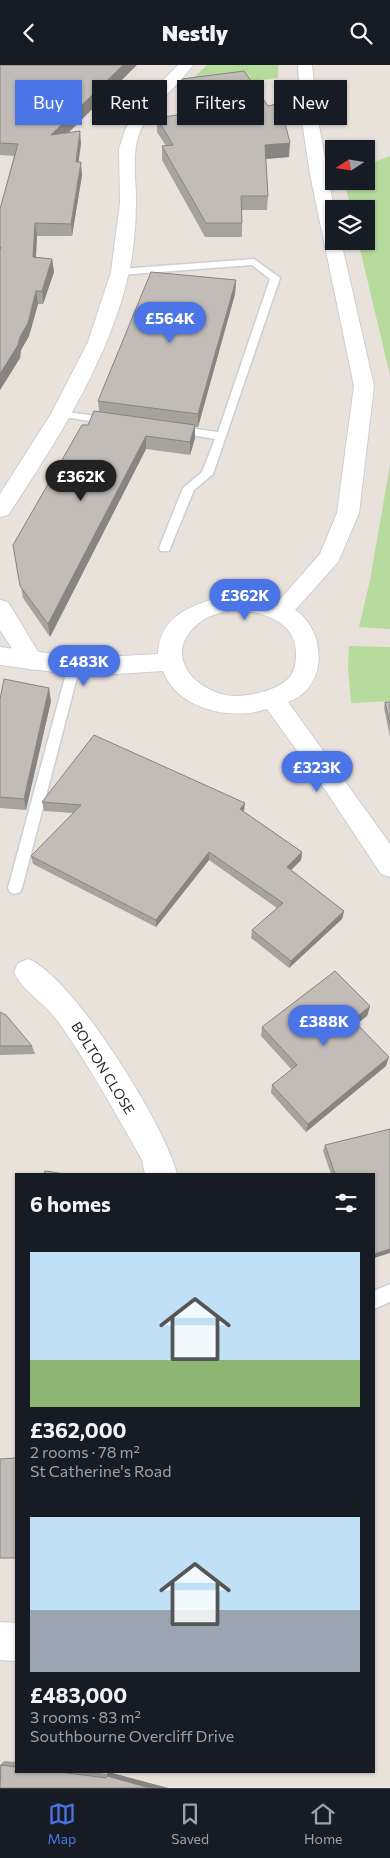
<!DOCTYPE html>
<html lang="en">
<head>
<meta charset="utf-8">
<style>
	:root { --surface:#171b24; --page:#242831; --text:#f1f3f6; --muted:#9ea1a6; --line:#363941; --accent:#4b75e6 }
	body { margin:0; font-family:Commissioner,sans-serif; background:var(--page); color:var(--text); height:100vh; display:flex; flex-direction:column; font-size:19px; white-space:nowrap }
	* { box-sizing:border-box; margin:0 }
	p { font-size:16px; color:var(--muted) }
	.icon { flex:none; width:28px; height:28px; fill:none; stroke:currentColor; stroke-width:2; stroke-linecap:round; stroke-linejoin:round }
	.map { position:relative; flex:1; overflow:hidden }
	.sheet { position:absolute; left:15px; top:1108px; width:360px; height:600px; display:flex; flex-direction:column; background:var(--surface); border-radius:0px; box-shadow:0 1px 4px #0004 }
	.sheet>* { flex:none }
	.top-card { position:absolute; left:15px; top:15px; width:360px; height:45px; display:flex; gap:10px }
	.needle { width:32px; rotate:258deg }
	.tools { position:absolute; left:325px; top:75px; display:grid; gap:10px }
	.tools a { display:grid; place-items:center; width:50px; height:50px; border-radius:0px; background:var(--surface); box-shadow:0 1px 4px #0004; font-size:25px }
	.price { position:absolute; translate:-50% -42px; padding:0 11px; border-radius:18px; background:var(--accent); color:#fff; font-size:16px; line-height:32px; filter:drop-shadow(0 1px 2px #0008) }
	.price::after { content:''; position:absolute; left:50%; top:30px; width:15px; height:11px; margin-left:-8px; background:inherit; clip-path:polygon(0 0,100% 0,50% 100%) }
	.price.current { background:#222; color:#fff }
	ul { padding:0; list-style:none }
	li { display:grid; align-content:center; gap:10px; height:265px; padding:0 15px }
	li span { display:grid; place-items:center; height:155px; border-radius:0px; color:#555 }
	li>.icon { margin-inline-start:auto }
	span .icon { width:90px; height:90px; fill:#fffc; stroke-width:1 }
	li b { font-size:21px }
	h2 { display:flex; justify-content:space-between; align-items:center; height:60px; padding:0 15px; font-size:21px }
	.pill { padding:0 18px; border-radius:0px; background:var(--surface); box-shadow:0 1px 4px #0004; font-size:18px; line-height:45px }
	.pill.current { background:var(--accent); color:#fff }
	header { display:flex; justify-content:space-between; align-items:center; height:65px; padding:0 15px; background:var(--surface); font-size:22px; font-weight:800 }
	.menu { display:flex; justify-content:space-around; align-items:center; height:70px; border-top:1px solid var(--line); background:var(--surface); font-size:14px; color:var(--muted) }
	.menu a { display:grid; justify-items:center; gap:2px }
	.menu .current { color:var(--accent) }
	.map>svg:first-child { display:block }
	.green { fill:#b7da9d }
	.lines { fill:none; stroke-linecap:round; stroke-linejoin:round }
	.service-casing { stroke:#caced9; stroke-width:3 }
	.minor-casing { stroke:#caced9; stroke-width:2 }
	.tertiary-casing { stroke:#caced9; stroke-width:2 }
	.service { fill:#fff; fill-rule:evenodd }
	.minor { fill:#fff; fill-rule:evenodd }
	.tertiary { fill:#fff; fill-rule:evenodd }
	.wall { fill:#a6a29e }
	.shaded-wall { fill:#878481 }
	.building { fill:#c1bcb8; stroke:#878481 }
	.labels { text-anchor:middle; stroke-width:4; stroke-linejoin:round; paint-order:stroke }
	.street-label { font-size:14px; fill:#282828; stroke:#fff }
</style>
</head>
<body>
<header><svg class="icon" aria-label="back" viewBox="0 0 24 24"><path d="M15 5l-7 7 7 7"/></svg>Nestly<svg class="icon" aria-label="search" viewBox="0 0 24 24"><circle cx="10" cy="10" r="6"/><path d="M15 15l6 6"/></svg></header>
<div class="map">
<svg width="390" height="1723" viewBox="0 0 390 1723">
	<rect width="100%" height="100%" fill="#e9e2db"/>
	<!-- green -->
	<path class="green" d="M207,0H278V13L182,24Z
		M390,91V310L358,176H366V144H351L344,116H366V100Z
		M390,400V564L359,562L370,515Z
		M349,581L390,582V636L351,638L348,602Z"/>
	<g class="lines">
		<!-- service casing -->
		<g class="service-casing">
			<path id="service" d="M254,194L280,213L213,409L194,425L169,486H161L159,483L183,423L202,407L215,374L175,367L170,364L175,361L218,367L270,214L252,200L120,210L115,207L120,204Z
				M61,346L110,353L115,356L110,359L57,351V347Z
				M74,596L80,601L22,823L20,827L15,829L10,827L8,823L68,601Z
				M390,1219V1237L374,1244V1226Z"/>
		</g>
		<!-- minor casing -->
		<g class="minor-casing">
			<path id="minor" d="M178,0H193C177,23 153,38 141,64C131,86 136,112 136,135C136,158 134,185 129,207C110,293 56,378 8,450L0,452V429L51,349L88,277L111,207L120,138L119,84L125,65L144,35Z
				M298,0H312L317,49L334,144V176H341L374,321L359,448L338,497L288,553L280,555L272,553L269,547L320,489L337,448L354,321L310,109L301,49Z
				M0,535L8,537L40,590L44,596L40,602L32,605L24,602L0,565Z
				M28,894C73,911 166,1062 177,1109H145L142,1095C115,1047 89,1000 57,955C44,937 23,927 14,907L18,898Z
				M0,1557L16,1558V1596L0,1595Z"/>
		</g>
		<!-- tertiary casing -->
		<g class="tertiary-casing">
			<path id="tertiary" d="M235,528C256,531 280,534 298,547C327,570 327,623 288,637L390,779V812L381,809L324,723L267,644C232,656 178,645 163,606L85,611L0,600V582L85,593L158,589C160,545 201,538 235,528ZM235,544C261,547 296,555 296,588C296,597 295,606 289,613C282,620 274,623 266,626C252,630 235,633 221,629C183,617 165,581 203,555C211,549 225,547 235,544Z"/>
		</g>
		<!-- service -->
		<use href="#service" class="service"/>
		<!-- minor -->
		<use href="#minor" class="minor"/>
		<!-- tertiary -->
		<use href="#tertiary" class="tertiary"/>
	</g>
	<!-- wall -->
	<path class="wall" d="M0,0L68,68L81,78L78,97L82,110L72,171H37L36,192L52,194L54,207L43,239H38L29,271L21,285L20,293L0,325V144L14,91L0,90Z
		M182,14L289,92L266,94L268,131L267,145H242V172H205L162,95V81H166L157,67V53L195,47L182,28Z
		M236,215L235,229L198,362H195V373L190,390L146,384L50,572L23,533L13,480L88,360L99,346L98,336Z
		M0,634L51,636L26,745L0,743Z
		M385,637H390V672L384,643Z
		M42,737L244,747L302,787L301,795L291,805L344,846L342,854L289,903L251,873L252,865L277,843L209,795L156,862L33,799L31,791L73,748L44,746Z
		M370,941L367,951L356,959L386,1001L306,1067L271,1028L272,1020L292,1005L261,971L262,962Z
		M0,947L32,981L35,989L0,990Z
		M325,1080L374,1109H331L323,1086Z
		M4,1696L16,1697V1706H85L107,1709L108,1707L168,1723H0V1700Z"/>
	<!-- shaded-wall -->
	<path class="shaded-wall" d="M123,0H137L53,83L51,70Z
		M80,66L81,78L77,110L76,97Z
		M290,78L289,92L264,94L265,80Z
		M81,97L82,110L72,171L71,159Z
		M35,158L37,171L35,205L33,192Z
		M52,194L54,207L43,239L42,226Z
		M236,215L235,229L198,362V349Z
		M36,226L38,239L29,271L21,285L20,293L0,325V309L20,272Z
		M195,360V373L190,390V377Z
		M146,371V384L50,572L48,559Z
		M49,623L51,636L26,745L24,734Z
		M245,738L244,746L240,744Z
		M209,787V795L156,862V855Z
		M302,787L301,795L286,810L287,802Z
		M344,846L342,854L289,903L291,896Z
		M370,941L367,951L350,964L353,955Z
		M389,992L386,1001L306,1067L308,1059Z
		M390,1184V1188L374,1193V1189Z
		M108,1707L168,1723H150L107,1711Z"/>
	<!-- building -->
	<path class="building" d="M0,0H123L51,70L80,66L76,97H81L71,159L35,158L33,192L52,194L42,226H36L28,258L20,272L18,280L0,309V185L1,182H0V144L18,79L0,78Z
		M244,6L268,41L280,38L290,78L265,80L268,131H241L242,158H206L162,81L173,80L157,53L203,46L182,14Z
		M151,207L236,215L198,349L98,336Z
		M94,346L195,360L190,377L146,371L48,559L20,521L13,480L82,360H88Z
		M4,614L49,623L24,734L0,732V634Z
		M385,637H390V659Z
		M94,670L245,738L240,744L302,787L287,802L344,846L291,896L252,865L283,838L209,787L156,855L31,791L81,740L42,737Z
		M335,906L370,941L353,955L389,992L308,1059L272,1020L297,1000L262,962Z
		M0,947L6,950L32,981H0Z
		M390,1064V1184L374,1189V1109H335L325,1080Z
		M45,1106L65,1109H44Z
		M16,1393V1493H0V1394Z
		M1,1700L16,1702V1706H52L106,1713L107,1711L150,1723H0Z"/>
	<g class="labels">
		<!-- street labels -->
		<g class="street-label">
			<text transform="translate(103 1003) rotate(58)" y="5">BOLTON CLOSE</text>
		</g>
	</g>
</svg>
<div class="tools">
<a><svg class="needle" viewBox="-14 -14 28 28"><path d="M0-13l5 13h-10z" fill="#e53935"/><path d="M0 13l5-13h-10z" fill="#9ea1a6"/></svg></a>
<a><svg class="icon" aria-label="layers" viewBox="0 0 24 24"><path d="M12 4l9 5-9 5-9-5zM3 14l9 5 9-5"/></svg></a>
</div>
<b class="price" style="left:170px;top:279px">£564K</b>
<b class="price current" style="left:81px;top:437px">£362K</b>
<b class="price" style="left:245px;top:556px">£362K</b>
<b class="price" style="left:84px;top:622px">£483K</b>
<b class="price" style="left:317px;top:728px">£323K</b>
<b class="price" style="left:324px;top:982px">£388K</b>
<div class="top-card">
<a class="pill current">Buy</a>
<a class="pill">Rent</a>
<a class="pill">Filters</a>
<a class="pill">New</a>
</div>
<section class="sheet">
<h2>6 homes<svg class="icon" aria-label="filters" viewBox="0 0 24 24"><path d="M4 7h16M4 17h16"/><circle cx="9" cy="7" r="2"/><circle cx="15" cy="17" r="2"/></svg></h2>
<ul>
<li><span style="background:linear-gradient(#bfe0f5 70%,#8fb573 0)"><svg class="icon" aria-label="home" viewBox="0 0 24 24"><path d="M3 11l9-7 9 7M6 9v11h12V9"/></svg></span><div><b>£362,000</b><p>2 rooms · 78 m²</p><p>St Catherine's Road</p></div></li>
<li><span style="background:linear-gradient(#bfe0f5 60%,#9aa5b1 0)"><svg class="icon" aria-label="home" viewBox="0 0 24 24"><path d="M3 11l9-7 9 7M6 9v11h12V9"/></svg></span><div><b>£483,000</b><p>3 rooms · 83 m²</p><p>Southbourne Overcliff Drive</p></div></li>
</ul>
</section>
</div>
<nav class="menu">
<a class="current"><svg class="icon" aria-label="map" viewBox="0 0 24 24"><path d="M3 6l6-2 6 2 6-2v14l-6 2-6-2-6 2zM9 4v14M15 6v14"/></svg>Map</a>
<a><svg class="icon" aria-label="saved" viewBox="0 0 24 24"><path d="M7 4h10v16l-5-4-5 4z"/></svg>Saved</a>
<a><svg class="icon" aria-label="home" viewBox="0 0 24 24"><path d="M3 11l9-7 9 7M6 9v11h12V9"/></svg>Home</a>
</nav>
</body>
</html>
